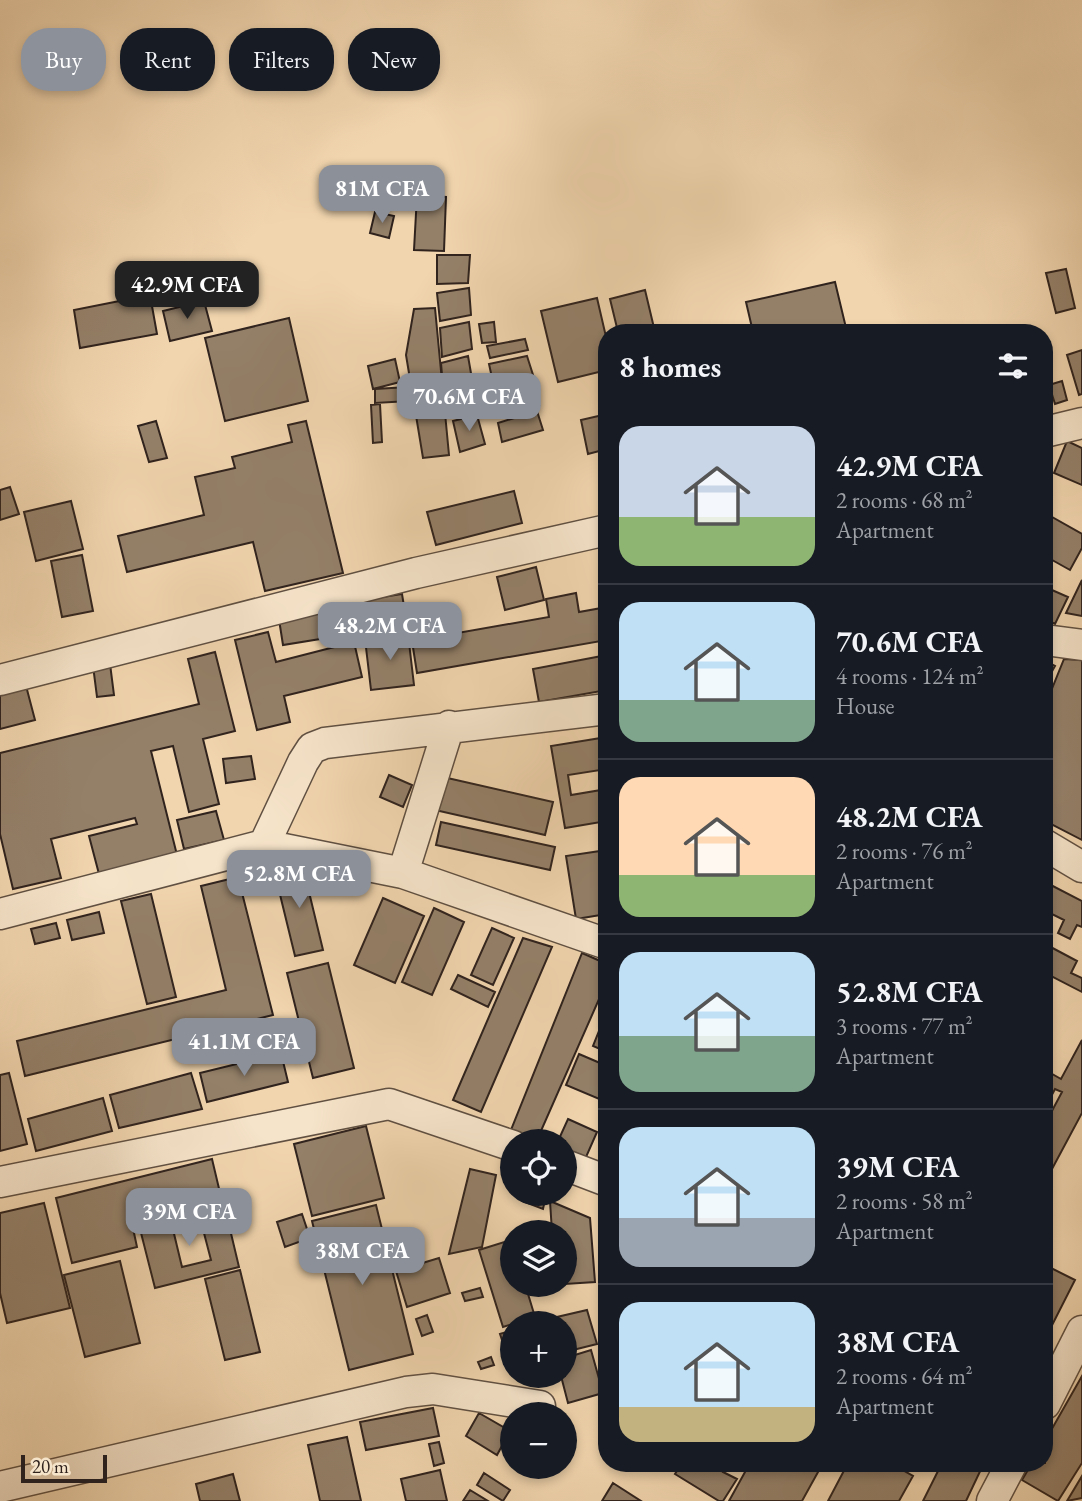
<!DOCTYPE html>
<html lang="en">
<head>
<meta charset="utf-8">
<style>
	:root { --surface:#171b24; --page:#20242c; --text:#f1f3f6; --muted:#9ea1a6; --line:#363941; --accent:#8c9099 }
	body { margin:0; font-family:"EB Garamond",serif; background:var(--page); color:var(--text); height:100vh; display:flex; flex-direction:column; font-size:26px; white-space:nowrap }
	* { box-sizing:border-box; margin:0 }
	p { font-size:23px; color:var(--muted) }
	.icon { flex:none; width:38px; height:38px; fill:none; stroke:currentColor; stroke-width:2; stroke-linecap:round; stroke-linejoin:round }
	.map { position:relative; flex:1; overflow:hidden }
	.sheet { position:absolute; left:598px; top:324px; width:455px; height:1148px; display:flex; flex-direction:column; background:var(--surface); border-radius:28px; box-shadow:0 4px 10px #0003 }
	.sheet>* { flex:none }
	.banner { position:absolute; left:21px; top:28px; width:472px; height:63px; display:flex; gap:14px }
	.buttons { position:absolute; left:500px; top:1129px; display:grid; gap:14px }
	.buttons a { display:grid; place-items:center; width:77px; height:77px; border-radius:50%; background:var(--surface); box-shadow:0 4px 10px #0003; font-size:35px }
	.scale { position:absolute; left:21px; bottom:18px; width:86px; box-sizing:border-box; padding-left:7px; border:4px solid #30231e; border-top:0; font-size:19px; line-height:24px; white-space:nowrap; color:#30231e; -webkit-text-stroke:5px #f6e4ca; paint-order:stroke }
	.price { position:absolute; translate:-50% -60px; padding:0 16px; border-radius:14px; background:var(--accent); color:#fff; font-size:23px; line-height:46px; filter:drop-shadow(0 2px 4px #0008) }
	.price::after { content:''; position:absolute; left:50%; top:42px; width:21px; height:16px; margin-left:-10px; background:inherit; clip-path:polygon(0 0,100% 0,50% 100%) }
	.price.selected { background:#222; color:#fff }
	ul { padding:0; list-style:none }
	li { display:flex; align-items:center; gap:21px; height:175px; padding:0 21px }
	li+li { border-top:2px solid var(--line) }
	li span { display:grid; place-items:center; flex:none; width:196px; height:140px; border-radius:21px; color:#555 }
	li>.icon { margin-inline-start:auto }
	span .icon { width:84px; height:84px; fill:#fffc; stroke-width:1 }
	li b { font-size:30px }
	h2 { display:flex; justify-content:space-between; align-items:center; height:84px; padding:0 21px; font-size:30px }
	.pill { padding:0 24px; border-radius:28px; background:var(--surface); box-shadow:0 4px 10px #0003; font-size:24px; line-height:63px }
	.pill.selected { background:var(--accent); color:#fff }
	.map>svg:first-child { display:block }
	.building { fill:#948069; stroke:#30231e; stroke-width:2 }
	.lines { fill:none; stroke-linecap:round; stroke-linejoin:round }
	.minor-casing { stroke:#605042; stroke-width:33 }
	.minor { stroke:#f6e4ca; stroke-width:30 }
</style>
</head>
<body>
<div class="map">
<svg width="1082" height="1501" viewBox="0 0 1082 1501">
	<rect width="100%" height="100%" fill="#f1d5ae"/>
	<filter id="stains"><feTurbulence type="fractalNoise" baseFrequency=".00286" numOctaves="4"/><feColorMatrix values="0 0 0 0 .2 0 0 0 0 .09 0 0 0 0 .02 0 0 0 .5 -.17"/></filter>
	<radialGradient id="worn" r=".72"><stop offset=".6" stop-color="#630" stop-opacity="0"/><stop offset="1" stop-color="#630" stop-opacity=".3"/></radialGradient>
	<!-- building -->
	<path class="building" d="M417,195L446,197L444,251L414,250Z
		M375,212L394,216L389,238L370,233Z
		M437,255H470L468,283L437,284Z
		M1066,269L1075,308L1056,313L1046,273Z
		M835,282L847,332H753L746,302Z
		M469,288L471,315L440,321L437,293Z
		M645,290L655,332H618L610,299Z
		M150,295L157,334L80,348L74,310Z
		M597,298L607,341V370L558,382L541,311Z
		M204,301L212,331L170,341L163,311Z
		M435,308L449,455L423,458L406,355L414,309Z
		M289,318L308,401L225,421L205,338Z
		M469,322L472,349L442,357L440,328Z
		M494,322L496,342L482,343L479,324Z
		M525,339L528,350L490,358L487,346Z
		M1082,350V394L1079,395L1067,355Z
		M468,356L472,379L443,387L441,363Z
		M527,356L534,378L494,387L489,364Z
		M395,359L400,382L373,389L368,366Z
		M1062,381L1067,400L1055,404L1049,385Z
		M532,384L539,405L498,416L494,393Z
		M472,385L478,408L451,416L445,392Z
		M408,387L409,401L375,403V389Z
		M380,404L382,442L373,443L371,405Z
		M537,411L543,430L502,442L498,423Z
		M607,414V449L588,454L581,420Z
		M477,415L485,444L460,452L453,421Z
		M156,421L167,458L149,462L138,426Z
		M306,421L343,573L265,591L253,542L127,572L118,536L204,515L195,477L235,468L232,457L292,442L288,425Z
		M1067,441L1082,448V485L1054,473Z
		M10,487L19,514L0,520V490Z
		M514,491L522,523L436,545L427,512Z
		M71,501L83,549L36,561L24,512Z
		M1045,513L1082,534V548L1070,570L1045,556Z
		M82,555L93,611L62,617L51,561Z
		M536,567L544,600L505,610L497,577Z
		M1082,580V616L1066,613Z
		M1045,587L1068,597L1055,624L1045,619Z
		M576,593L579,612L607,607V640L417,673L412,641L549,617L546,599Z
		M402,594L407,625L283,645L278,613Z
		M268,632L276,662L354,642L362,677L284,696L290,722L257,730L235,640Z
		M408,634L414,685L371,690L365,639Z
		M215,652L235,731L203,739L219,804L189,812L173,746L151,751L177,855L99,874L89,836L137,824L135,818L51,839L61,878L13,889L0,834V753L199,704L188,659Z
		M607,655V690L539,702L533,669Z
		M109,656L114,695L97,697L92,658Z
		M1064,659L1082,660V840L1045,821V706Z
		M1045,661L1055,666L1045,684Z
		M25,682L35,720L0,729V688Z
		M607,737V769L568,775L571,795L607,789V821L565,828L551,746Z
		M251,756L255,779L226,783L223,759Z
		M389,775L412,785L403,807L380,797Z
		M443,777L553,802L545,835L435,810Z
		M216,811L224,840L184,849L177,820Z
		M441,822L555,847L550,870L436,845Z
		M607,850V914L576,919L566,856Z
		M302,863L323,950L295,956L274,870Z
		M238,877L273,1015L25,1076L17,1041L226,990L201,886Z
		M1045,882L1082,901V927L1077,925L1070,939L1058,933L1064,920L1052,914L1045,926Z
		M151,894L176,997L147,1004L121,901Z
		M383,898L424,916L395,983L354,965Z
		M434,908L464,922L432,995L402,982Z
		M99,912L104,933L72,940L67,920Z
		M56,923L60,938L35,944L31,929Z
		M492,928L514,938L493,985L471,975Z
		M523,938L552,947L481,1112L453,1100Z
		M1045,944L1077,961L1071,973L1082,978V992L1045,973Z
		M582,953L607,964V981L537,1140L511,1130Z
		M328,963L354,1068L313,1078L287,973Z
		M458,975L495,992L488,1007L451,989Z
		M607,1011V1052L593,1046Z
		M1082,1040V1113L1045,1182V1124L1062,1092L1055,1089L1045,1108V1070L1061,1079Z
		M281,1053L288,1082L207,1102L200,1073Z
		M579,1054L607,1066V1094L604,1101L566,1085Z
		M9,1073L27,1144L0,1151V1075Z
		M191,1073L202,1109L119,1128L110,1095Z
		M103,1098L112,1131L36,1151L28,1119Z
		M568,1119L597,1132L583,1164L565,1156V1141H558Z
		M366,1126L384,1198L312,1216L294,1144Z
		M212,1159L221,1197L131,1219L137,1247L72,1263L56,1198Z
		M470,1169L496,1175L482,1247L449,1254Z
		M525,1194L545,1200L543,1209L522,1201Z
		M550,1201L590,1218L595,1282L565,1284V1232H552Z
		M44,1203L70,1308L7,1323L0,1293V1213Z
		M224,1204L239,1267L155,1288L139,1225L170,1217L182,1267L211,1260L198,1210Z
		M376,1205L413,1354L349,1370L312,1221Z
		M302,1214L310,1238L285,1247L277,1222Z
		M511,1240L513,1284H525L535,1317L503,1327L479,1250Z
		M439,1258L450,1293L407,1307L396,1271Z
		M120,1261L140,1343L85,1357L64,1275Z
		M1045,1265L1075,1280L1045,1339Z
		M240,1270L260,1352L225,1360L205,1279Z
		M480,1288L483,1297L465,1301L462,1293Z
		M587,1310L597,1344L565,1352V1323H549L548,1319Z
		M427,1315L433,1332L422,1336L416,1319Z
		M513,1330V1373L500,1334Z
		M591,1350L603,1393L568,1403L561,1376H565V1358Z
		M491,1357L494,1365L481,1369L478,1362Z
		M1082,1376V1463L1058,1501L1022,1480L1032,1463H1045V1441Z
		M433,1408L439,1436L366,1450L360,1422Z
		M479,1413L510,1431L497,1455L466,1436Z
		M347,1437L361,1501H320L308,1445Z
		M439,1442L444,1463L434,1466L429,1444Z
		M682,1463H728L723,1472L737,1479L723,1501H719L675,1474Z
		M750,1463H823L802,1501H729Z
		M848,1463H890L913,1476L899,1501H828Z
		M942,1463H984L966,1501H923Z
		M440,1470L447,1501H406L401,1479Z
		M484,1473L510,1490L503,1501L477,1485Z
		M233,1474L240,1501H200L196,1484Z
		M1082,1476V1498L1067,1501Z
		M613,1483L641,1501H602Z
		M470,1490L488,1501H463Z"/>
	<g class="lines">
		<!-- minor casing -->
		<g class="minor-casing">
			<path id="minor" d="M1045,432L1082,423
				M1045,640L1082,645
				M0,680L416,573L607,530
				M264,845L303,762L312,748L325,743L607,709
				M1045,845L1082,867
				M403,873L449,726
				M0,914L264,845L403,873L607,944
				M565,1165L607,1181
				M0,1182L389,1104L513,1146
				M1045,1404L1082,1331
				M0,1487L406,1392L433,1389L540,1406
				M992,1501L1012,1463"/>
		</g>
		<!-- minor -->
		<use href="#minor" class="minor"/>
	</g>
	<rect width="100%" height="100%" filter="url(#stains)"/>
	<rect width="100%" height="100%" fill="url(#worn)"/>
</svg>
<div class="buttons">
<a><svg class="icon" aria-label="locate" viewBox="0 0 24 24"><circle cx="12" cy="12" r="6"/><path d="M12 2v4M12 18v4M2 12h4M18 12h4"/></svg></a>
<a><svg class="icon" aria-label="layers" viewBox="0 0 24 24"><path d="M12 4l9 5-9 5-9-5zM3 14l9 5 9-5"/></svg></a>
<a>+</a>
<a>−</a>
</div>
<div class="scale">20 m</div>
<b class="price" style="left:382px;top:225px">81M CFA</b>
<b class="price selected" style="left:187px;top:321px">42.9M CFA</b>
<b class="price" style="left:469px;top:433px">70.6M CFA</b>
<b class="price" style="left:390px;top:662px">48.2M CFA</b>
<b class="price" style="left:299px;top:910px">52.8M CFA</b>
<b class="price" style="left:244px;top:1078px">41.1M CFA</b>
<b class="price" style="left:189px;top:1248px">39M CFA</b>
<b class="price" style="left:362px;top:1287px">38M CFA</b>
<div class="banner">
<a class="pill selected">Buy</a>
<a class="pill">Rent</a>
<a class="pill">Filters</a>
<a class="pill">New</a>
</div>
<section class="sheet">
<h2>8 homes<svg class="icon" aria-label="filters" viewBox="0 0 24 24"><path d="M4 7h16M4 17h16"/><circle cx="9" cy="7" r="2"/><circle cx="15" cy="17" r="2"/></svg></h2>
<ul>
<li><span style="background:linear-gradient(#c9d6e8 65%,#8fb573 0)"><svg class="icon" aria-label="home" viewBox="0 0 24 24"><path d="M3 11l9-7 9 7M6 9v11h12V9"/></svg></span><div><b>42.9M CFA</b><p>2 rooms · 68 m²</p><p>Apartment</p></div></li>
<li><span style="background:linear-gradient(#bfe0f5 70%,#7fa58c 0)"><svg class="icon" aria-label="home" viewBox="0 0 24 24"><path d="M3 11l9-7 9 7M6 9v11h12V9"/></svg></span><div><b>70.6M CFA</b><p>4 rooms · 124 m²</p><p>House</p></div></li>
<li><span style="background:linear-gradient(#ffd9b3 70%,#8fb573 0)"><svg class="icon" aria-label="home" viewBox="0 0 24 24"><path d="M3 11l9-7 9 7M6 9v11h12V9"/></svg></span><div><b>48.2M CFA</b><p>2 rooms · 76 m²</p><p>Apartment</p></div></li>
<li><span style="background:linear-gradient(#bfe0f5 60%,#7fa58c 0)"><svg class="icon" aria-label="home" viewBox="0 0 24 24"><path d="M3 11l9-7 9 7M6 9v11h12V9"/></svg></span><div><b>52.8M CFA</b><p>3 rooms · 77 m²</p><p>Apartment</p></div></li>
<li><span style="background:linear-gradient(#bfe0f5 65%,#9aa5b1 0)"><svg class="icon" aria-label="home" viewBox="0 0 24 24"><path d="M3 11l9-7 9 7M6 9v11h12V9"/></svg></span><div><b>39M CFA</b><p>2 rooms · 58 m²</p><p>Apartment</p></div></li>
<li><span style="background:linear-gradient(#bfe0f5 75%,#c2b280 0)"><svg class="icon" aria-label="home" viewBox="0 0 24 24"><path d="M3 11l9-7 9 7M6 9v11h12V9"/></svg></span><div><b>38M CFA</b><p>2 rooms · 64 m²</p><p>Apartment</p></div></li>
</ul>
</section>
</div>
</body>
</html>
